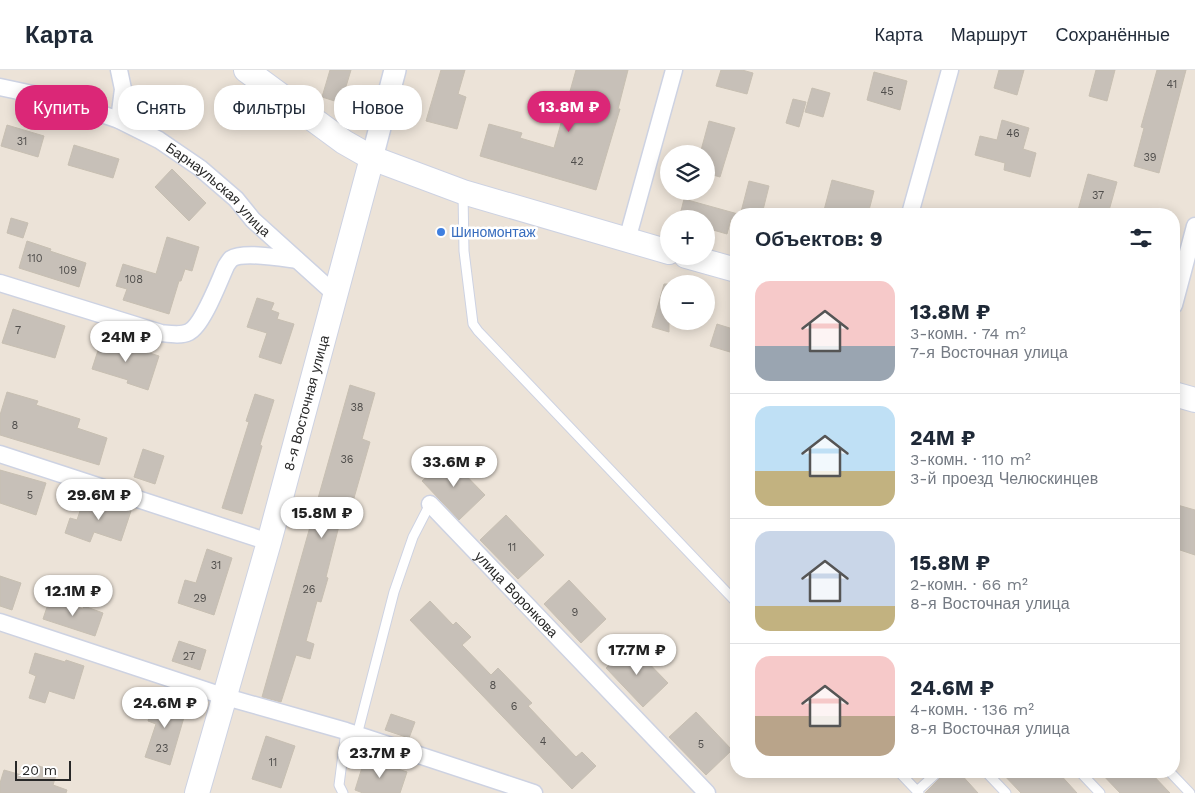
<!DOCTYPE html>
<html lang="ru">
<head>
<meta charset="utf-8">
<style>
	:root { --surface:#fff; --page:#f2f2f3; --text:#1f2937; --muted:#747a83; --line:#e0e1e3; --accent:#db2777 }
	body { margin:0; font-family:"Work Sans",sans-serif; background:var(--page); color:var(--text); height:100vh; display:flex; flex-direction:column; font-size:19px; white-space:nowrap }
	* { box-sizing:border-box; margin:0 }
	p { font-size:16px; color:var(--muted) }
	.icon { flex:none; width:28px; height:28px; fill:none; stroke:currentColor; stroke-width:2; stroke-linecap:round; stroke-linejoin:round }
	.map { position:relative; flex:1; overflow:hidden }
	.drawer { position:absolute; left:730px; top:138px; width:450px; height:570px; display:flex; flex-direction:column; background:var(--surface); border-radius:20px; box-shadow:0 2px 12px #0003 }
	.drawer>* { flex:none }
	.hud { position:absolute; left:15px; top:15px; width:475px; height:45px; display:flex; gap:10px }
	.buttons { position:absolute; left:660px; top:75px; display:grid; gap:10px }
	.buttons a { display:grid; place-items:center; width:55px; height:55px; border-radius:50%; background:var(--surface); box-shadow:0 2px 12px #0003; font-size:25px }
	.scale { position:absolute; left:15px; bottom:12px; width:56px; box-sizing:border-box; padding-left:5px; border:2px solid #282828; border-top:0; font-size:14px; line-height:18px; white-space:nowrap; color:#282828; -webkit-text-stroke:4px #fff; paint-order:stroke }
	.price { position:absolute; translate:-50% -42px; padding:0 11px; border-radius:18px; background:#fff; color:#222; font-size:16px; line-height:32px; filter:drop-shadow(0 1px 2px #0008) }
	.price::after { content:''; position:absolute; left:50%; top:30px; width:15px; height:11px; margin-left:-8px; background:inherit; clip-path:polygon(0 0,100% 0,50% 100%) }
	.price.selected { background:var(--accent); color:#fff }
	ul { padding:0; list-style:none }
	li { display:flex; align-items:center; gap:15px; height:125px; padding:0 25px }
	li+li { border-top:1px solid var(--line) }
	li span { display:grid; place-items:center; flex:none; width:140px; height:100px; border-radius:15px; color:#555 }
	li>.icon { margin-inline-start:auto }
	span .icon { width:60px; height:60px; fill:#fffc; stroke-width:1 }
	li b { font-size:21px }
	h2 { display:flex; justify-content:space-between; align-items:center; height:60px; padding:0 25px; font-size:21px }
	.chip { padding:0 18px; border-radius:20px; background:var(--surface); box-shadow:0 2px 12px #0003; font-size:18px; line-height:45px }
	.chip.selected { background:var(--accent); color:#fff }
	header { display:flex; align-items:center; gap:30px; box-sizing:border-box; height:70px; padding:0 25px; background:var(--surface); border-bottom:1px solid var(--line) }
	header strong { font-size:24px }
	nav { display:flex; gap:28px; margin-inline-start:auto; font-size:18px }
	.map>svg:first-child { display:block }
	.building { fill:#c7c0b8; stroke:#c7bfb2 }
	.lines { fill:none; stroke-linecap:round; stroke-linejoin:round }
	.service-casing { stroke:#cdd2e2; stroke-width:11 }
	.minor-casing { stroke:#cdd2e2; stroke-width:19 }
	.tertiary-casing { stroke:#cdd2e2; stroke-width:24 }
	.secondary-casing { stroke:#cdd2e2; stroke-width:26 }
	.service { stroke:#fff; stroke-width:9 }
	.minor { stroke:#fff; stroke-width:16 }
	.tertiary { stroke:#fff; stroke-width:21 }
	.secondary { stroke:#fff; stroke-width:24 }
	.shop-dot { fill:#3f7fe0; stroke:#fff; stroke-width:2 }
	.labels { text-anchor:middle; stroke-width:5; stroke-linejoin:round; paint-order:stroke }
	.number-label { font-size:11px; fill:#504e4c }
	.street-label { font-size:14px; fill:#282828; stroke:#fff }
	.shop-label { font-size:14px; fill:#366cbe; stroke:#fff; text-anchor:start }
</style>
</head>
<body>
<header>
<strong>Карта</strong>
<nav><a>Карта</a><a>Маршрут</a><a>Сохранённые</a></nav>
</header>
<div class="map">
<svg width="1195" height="723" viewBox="0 0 1195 723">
	<rect width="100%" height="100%" fill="#ece3d8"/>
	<!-- building -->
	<path class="building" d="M330,0H351L341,33L322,27Z
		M441,0H465L458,24L466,27L457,59L426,51Z
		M576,0H628L618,39H620L596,120L480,86L489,54L522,63L520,68L554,78Z
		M721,0H742L753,3L747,24L716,16Z
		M999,0H1024L1017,25L994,18Z
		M1096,0H1115L1107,31L1089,26Z
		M1157,0H1186L1159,103L1134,96L1144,58L1141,57Z
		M874,2L907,11L900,40L867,30Z
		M812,18L830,23L823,47L805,42Z
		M793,29L806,32L799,57L786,53Z
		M1002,50L1029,58L1023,79L1036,83L1030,107L1004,100L1005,93L975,85L980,66L997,70Z
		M709,51L735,58L720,107L706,103V84H700Z
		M7,55L44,66L38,87L1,76Z
		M74,75L119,89L113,108L68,95Z
		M172,99L206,133L189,151L155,117Z
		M1088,104L1117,112L1108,144H1077Z
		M832,110L874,121L868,144H823Z
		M749,111L769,116L762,144H749L741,142Z
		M684,129L738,144H736V149H731L727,164L706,158V149H679Z
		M11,148L28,153L23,168L7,163Z
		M167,167L199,177L192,201L185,199L181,211H179L169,244L123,230L127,219L116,216L123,194L156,204Z
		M27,171L51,179L50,181L86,193L79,217L19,198Z
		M664,214H669V262L652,257Z
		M257,228L274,233L271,240L279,243L277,249L294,254L281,294L259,287L267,263L247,257Z
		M13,239L65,256L55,288L2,273Z
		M717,254L736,260L730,282L710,276Z
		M102,268L159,286L148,320L127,313L128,310L92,299Z
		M350,315L375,323L362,369L370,372L350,442L343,440L326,507L328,508L321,532L317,531L306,571L314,574L310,589L296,585L281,632L262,627Z
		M7,322L38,331L36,335L80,349L77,358L107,368L99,395L0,365V345Z
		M255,324L274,330L260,375L262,376L242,444L222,438L249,352L246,351Z
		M143,379L164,386L155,414L134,407Z
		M448,387L485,425L459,450L422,411Z
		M0,400L46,413L36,445L0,433Z
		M85,426L131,441L121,471L94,462L90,472L65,463L70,448L77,450Z
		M1174,434L1195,440V485L1174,478Z
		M506,445L544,485L518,509L480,470Z
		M207,479L232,488L214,545L178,533L185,510L196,513Z
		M0,506L21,513L12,540L0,536Z
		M569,510L606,549L581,573L544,534Z
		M50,528L83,539L84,536L103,543L95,566L43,549Z
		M430,531L453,555L456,552L471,567L462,575L491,605L498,598L532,633L528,636L576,687L582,682L596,696L572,719L410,550Z
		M179,571L206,580L200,600L172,591Z
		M631,575L668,613L643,637L606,598Z
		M35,583L65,592L66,590L84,596L74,629L49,621L45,633L29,628L36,606L29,603Z
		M155,626L187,637L170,695L145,687L156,654L148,651Z
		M696,642L732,680L706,705L669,667Z
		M391,644L415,652L409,668L385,660Z
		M266,666L295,676L281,718L252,709Z
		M365,688L407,702L400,723H363L355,720Z
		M36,695L57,702L53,715L67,720L66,723H0V713L4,700L32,708Z
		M947,701H958L978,723H925Z
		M1000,701H1057L1077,723H1021Z
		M1099,701H1149L1170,723H1120Z"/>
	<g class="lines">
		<!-- service casing -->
		<g class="service-casing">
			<path id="service" d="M463,123L464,181L473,254L478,261L736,532
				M357,665L394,522L413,467L430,434
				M898,701L919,723
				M985,701L1006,723
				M1079,701L1100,723
				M1169,701L1190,723
				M917,721L939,701
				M343,723L339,715L346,661"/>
		</g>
		<!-- minor casing -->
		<g class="minor-casing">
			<g id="minor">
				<path d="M119,0L123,19L119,50"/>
				<path id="s1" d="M0,17L61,30L119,50L159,70L200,98L236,129L253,150L335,224"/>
				<path d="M910,144L950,0"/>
				<path d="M627,170L674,0"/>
				<path d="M0,213L161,263C170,264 181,266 189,262C203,255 219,211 226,196C228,193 229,191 231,189C243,181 282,188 297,190"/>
				<path d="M1174,235L1195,156"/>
				<path d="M0,384L269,472"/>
				<path id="s2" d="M430,434L707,723"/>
				<path d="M0,552L226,627L346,661L534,723"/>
			</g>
		</g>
		<!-- tertiary casing -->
		<g class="tertiary-casing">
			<path id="tertiary" d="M372,88L395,0"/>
		</g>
		<!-- secondary casing -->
		<g class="secondary-casing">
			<g id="secondary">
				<path d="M246,0L344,72L372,88L463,122L669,182"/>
				<path d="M686,186L736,200"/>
				<path d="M1174,324L1195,330"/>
				<path id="s3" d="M197,723L269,472L372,88"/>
			</g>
		</g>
		<!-- service -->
		<use href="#service" class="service"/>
		<!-- minor -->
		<use href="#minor" class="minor"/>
		<!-- tertiary -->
		<use href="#tertiary" class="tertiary"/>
		<!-- secondary -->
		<use href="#secondary" class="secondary"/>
	</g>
	<!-- markers -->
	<circle class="shop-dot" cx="441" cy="162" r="5"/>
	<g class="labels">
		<!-- number labels -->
		<g class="number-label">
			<text x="1172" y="18">41</text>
			<text x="887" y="25">45</text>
			<text x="1013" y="67">46</text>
			<text x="22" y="75">31</text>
			<text x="1150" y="91">39</text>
			<text x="577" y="95">42</text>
			<text x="1098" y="129">37</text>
			<text x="35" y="192">110</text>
			<text x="68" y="204">109</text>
			<text x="134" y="213">108</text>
			<text x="18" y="264">7</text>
			<text x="357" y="341">38</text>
			<text x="15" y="359">8</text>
			<text x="347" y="393">36</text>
			<text x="30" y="429">5</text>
			<text x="512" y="481">11</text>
			<text x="216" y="499">31</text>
			<text x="309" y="523">26</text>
			<text x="200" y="532">29</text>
			<text x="575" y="546">9</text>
			<text x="189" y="590">27</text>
			<text x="493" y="619">8</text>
			<text x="514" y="640">6</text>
			<text x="543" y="675">4</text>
			<text x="701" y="678">5</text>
			<text x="162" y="682">23</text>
			<text x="273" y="696">11</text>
		</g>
		<!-- street labels -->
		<g class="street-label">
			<text dy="5" stroke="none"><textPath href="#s1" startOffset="246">Барнаульская улица</textPath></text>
			<text dy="5" stroke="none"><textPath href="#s3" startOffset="405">8-я Восточная улица</textPath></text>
			<text dy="5" stroke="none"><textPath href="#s2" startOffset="125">улица Воронкова</textPath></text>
		</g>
		<!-- shop labels -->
		<g class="shop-label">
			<text x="451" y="167">Шиномонтаж</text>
		</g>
	</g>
</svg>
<div class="buttons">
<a><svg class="icon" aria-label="layers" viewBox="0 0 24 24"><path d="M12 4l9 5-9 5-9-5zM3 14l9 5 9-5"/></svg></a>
<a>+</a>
<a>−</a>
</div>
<div class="scale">20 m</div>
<b class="price selected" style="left:569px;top:63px">13.8M ₽</b>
<b class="price" style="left:126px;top:293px">24M ₽</b>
<b class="price" style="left:454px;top:418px">33.6M ₽</b>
<b class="price" style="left:99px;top:451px">29.6M ₽</b>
<b class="price" style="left:322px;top:469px">15.8M ₽</b>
<b class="price" style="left:73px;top:547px">12.1M ₽</b>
<b class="price" style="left:637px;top:606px">17.7M ₽</b>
<b class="price" style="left:165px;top:659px">24.6M ₽</b>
<b class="price" style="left:380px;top:709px">23.7M ₽</b>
<div class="hud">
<a class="chip selected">Купить</a>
<a class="chip">Снять</a>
<a class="chip">Фильтры</a>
<a class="chip">Новое</a>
</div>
<section class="drawer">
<h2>Объектов: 9<svg class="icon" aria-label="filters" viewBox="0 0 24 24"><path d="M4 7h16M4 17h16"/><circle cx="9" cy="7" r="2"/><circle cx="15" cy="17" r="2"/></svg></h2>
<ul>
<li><span style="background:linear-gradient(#f6c9c9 65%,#9aa5b1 0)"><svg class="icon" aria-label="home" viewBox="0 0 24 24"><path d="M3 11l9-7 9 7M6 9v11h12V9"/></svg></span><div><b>13.8M ₽</b><p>3-комн. · 74 m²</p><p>7-я Восточная улица</p></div></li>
<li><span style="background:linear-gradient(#bfe0f5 65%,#c2b280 0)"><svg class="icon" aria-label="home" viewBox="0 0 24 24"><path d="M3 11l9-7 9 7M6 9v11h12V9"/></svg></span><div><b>24M ₽</b><p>3-комн. · 110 m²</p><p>3-й проезд Челюскинцев</p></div></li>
<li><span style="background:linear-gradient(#c9d6e8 75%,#c2b280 0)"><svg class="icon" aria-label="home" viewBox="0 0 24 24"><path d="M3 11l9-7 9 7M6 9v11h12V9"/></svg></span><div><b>15.8M ₽</b><p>2-комн. · 66 m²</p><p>8-я Восточная улица</p></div></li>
<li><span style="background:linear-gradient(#f6c9c9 60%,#b9a48a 0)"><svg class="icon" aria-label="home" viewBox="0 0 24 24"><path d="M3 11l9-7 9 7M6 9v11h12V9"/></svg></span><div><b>24.6M ₽</b><p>4-комн. · 136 m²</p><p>8-я Восточная улица</p></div></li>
</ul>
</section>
</div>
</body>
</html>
